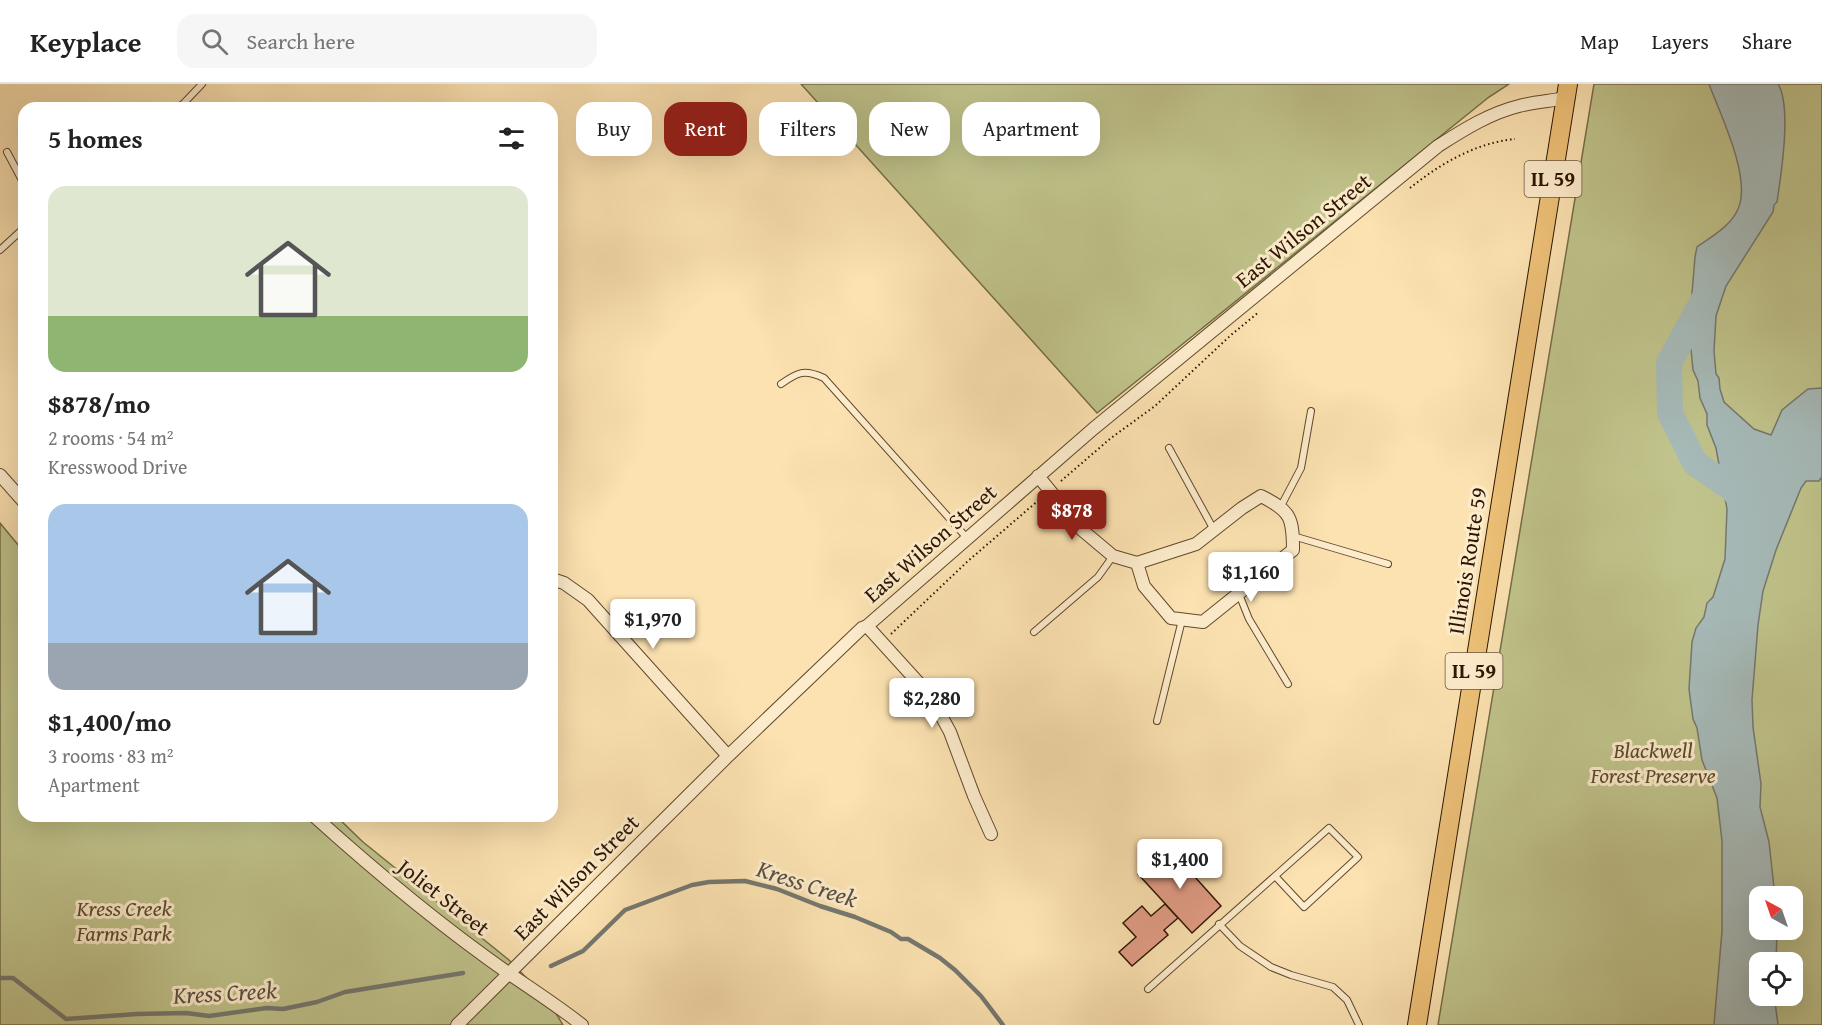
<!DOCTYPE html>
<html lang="en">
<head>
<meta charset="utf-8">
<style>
	:root { --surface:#fff; --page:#f6f6f6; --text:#222; --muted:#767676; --line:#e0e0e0; --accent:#8f2418 }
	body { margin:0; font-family:"Gentium Book Plus",serif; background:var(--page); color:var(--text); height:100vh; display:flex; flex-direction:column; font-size:22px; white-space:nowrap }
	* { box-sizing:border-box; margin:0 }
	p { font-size:20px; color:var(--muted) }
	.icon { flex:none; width:33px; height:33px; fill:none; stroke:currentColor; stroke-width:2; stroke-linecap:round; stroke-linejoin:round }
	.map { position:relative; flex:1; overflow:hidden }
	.drawer { position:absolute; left:18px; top:18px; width:540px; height:720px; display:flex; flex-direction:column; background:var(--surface); border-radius:18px; box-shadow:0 6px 24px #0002 }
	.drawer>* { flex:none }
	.top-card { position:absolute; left:576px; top:18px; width:570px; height:54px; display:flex; gap:12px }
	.needle { width:39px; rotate:320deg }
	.controls { position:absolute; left:1749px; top:802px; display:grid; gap:12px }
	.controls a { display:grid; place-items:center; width:54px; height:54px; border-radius:12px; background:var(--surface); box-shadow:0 6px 24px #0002; font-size:30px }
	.price { position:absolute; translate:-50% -51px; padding:0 14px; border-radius:6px; background:#fff; color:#222; font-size:20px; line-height:39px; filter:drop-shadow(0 2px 3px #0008) }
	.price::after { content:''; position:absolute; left:50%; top:36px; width:18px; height:14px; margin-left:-9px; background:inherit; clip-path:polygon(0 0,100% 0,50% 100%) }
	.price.active { background:var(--accent); color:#fff }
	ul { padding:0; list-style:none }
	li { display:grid; align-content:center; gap:12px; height:318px; padding:0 30px }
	li span { display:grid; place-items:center; height:186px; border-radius:18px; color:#555 }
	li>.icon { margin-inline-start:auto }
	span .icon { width:108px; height:108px; fill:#fffc; stroke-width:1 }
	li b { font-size:26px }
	h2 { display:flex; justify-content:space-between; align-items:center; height:72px; padding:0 30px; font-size:26px }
	.chip { padding:0 21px; border-radius:18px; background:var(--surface); box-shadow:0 6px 24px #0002; font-size:21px; line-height:54px }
	.chip.active { background:var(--accent); color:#fff }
	header { display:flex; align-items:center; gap:36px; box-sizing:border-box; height:84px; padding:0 30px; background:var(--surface); border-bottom:2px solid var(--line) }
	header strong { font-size:28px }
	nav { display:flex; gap:33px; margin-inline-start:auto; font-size:21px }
	.search { width:420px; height:54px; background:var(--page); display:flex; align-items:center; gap:15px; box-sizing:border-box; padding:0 21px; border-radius:18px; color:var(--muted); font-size:22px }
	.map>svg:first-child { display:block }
	.green { fill:#c0c38b; stroke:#766c47; stroke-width:1.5; fill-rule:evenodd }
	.water { fill:#a6bab8; stroke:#757870; stroke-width:1.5 }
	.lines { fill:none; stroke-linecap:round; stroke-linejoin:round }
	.stream { stroke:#757870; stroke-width:4.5 }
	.river { stroke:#a6bab8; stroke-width:26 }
	.building { fill:#e39d87; stroke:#2c1603; stroke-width:1.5 }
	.lane-casing { stroke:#60492e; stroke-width:8 }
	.street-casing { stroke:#60492e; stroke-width:14 }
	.primary-casing { stroke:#2c1603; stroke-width:20 }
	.path { stroke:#2c1603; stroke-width:2; stroke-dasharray:1.5 3; stroke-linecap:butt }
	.lane { stroke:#fdeccc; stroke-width:6 }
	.street { stroke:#fdeccc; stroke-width:12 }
	.primary { stroke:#eec178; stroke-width:18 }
	.labels { text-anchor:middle; stroke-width:6; stroke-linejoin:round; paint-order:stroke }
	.shield { fill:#fdeccc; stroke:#6b563f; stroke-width:1.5 }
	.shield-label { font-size:21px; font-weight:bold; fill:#2c1603 }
	.street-label { font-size:22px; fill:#2c1603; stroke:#fdeccc }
	.park-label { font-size:22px; font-style:italic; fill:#584a2c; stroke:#fdeccc }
	.water-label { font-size:24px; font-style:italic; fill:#574f42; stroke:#fdeccc }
</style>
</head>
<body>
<header>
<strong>Keyplace</strong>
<div class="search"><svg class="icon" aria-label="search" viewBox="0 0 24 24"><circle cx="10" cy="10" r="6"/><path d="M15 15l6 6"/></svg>Search here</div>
<nav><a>Map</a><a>Layers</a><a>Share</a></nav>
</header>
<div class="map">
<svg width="1822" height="941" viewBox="0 0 1822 941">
	<rect width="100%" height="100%" fill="#fce2b1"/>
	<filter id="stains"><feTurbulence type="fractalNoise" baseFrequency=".00333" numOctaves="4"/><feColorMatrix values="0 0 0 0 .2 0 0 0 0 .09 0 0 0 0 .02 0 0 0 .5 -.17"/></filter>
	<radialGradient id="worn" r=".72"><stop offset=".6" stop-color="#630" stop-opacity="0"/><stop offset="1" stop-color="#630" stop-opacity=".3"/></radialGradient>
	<!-- green -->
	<path class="green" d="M801,0H1509L1489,13L1097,329Z
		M1594,0H1822V941H1438ZM1760,813H1792V846H1760ZM1760,879H1792V912H1760Z
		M0,439L24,468V732H336L363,758L509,876L548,916L563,941H0Z"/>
	<!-- water -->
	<path class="water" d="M1709,0H1778C1792,23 1781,91 1777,118L1774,121L1773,128L1726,202L1716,232L1714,267L1716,290L1719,294L1720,305L1724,318L1754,345L1771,351L1782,326L1808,305L1822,304V393L1819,397H1806L1801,404L1776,466L1763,507L1758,541L1752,616L1753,643L1761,700L1760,723L1769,758L1775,813H1760V846H1777L1776,879H1760V912H1775C1775,923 1777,931 1778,941H1714L1722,847V757L1717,714L1702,676L1697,644L1693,635L1689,605L1692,558L1696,544L1704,533L1707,519L1713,513L1725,475L1727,425L1716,364L1707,341V330L1700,314L1698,297L1693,286L1689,245L1695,173L1697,163C1711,153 1731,142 1738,125C1752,94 1720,30 1709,0Z"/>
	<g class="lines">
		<!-- stream -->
		<path class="stream" d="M551,882L583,867L625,826L692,801L709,798L745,797L777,805L820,822L855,833L891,848L901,855H908L940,874L955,886L981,912L1003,941
			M0,894H13L66,935L137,930L186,929L209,932L267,924L283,925L317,918L345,908L463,889"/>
		<!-- river -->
		<path class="river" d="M1706,211L1669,279L1670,329L1695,379L1731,404L1745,419V423"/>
	</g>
	<!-- building -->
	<path class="building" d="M1168,763L1221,822L1192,849L1138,790Z
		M1165,820L1178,834L1164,846L1168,851L1132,882L1119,868L1136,853L1123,839L1142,822L1151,832Z"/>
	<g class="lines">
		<!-- lane casing -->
		<g class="lane-casing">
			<path id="lane" d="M175,24L183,20L202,0
				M7,68L24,100
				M0,166L24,144
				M781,300C798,288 804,285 824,294L967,454
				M1169,364L1214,446
				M1281,422L1301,384L1311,327
				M1293,452L1388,480
				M1239,510L1249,535L1288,600
				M1034,548L1098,493L1113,472
				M1157,637L1182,536
				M1219,840L1240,862L1271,883L1291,891L1333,903L1347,916L1359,941
				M1148,905L1329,744L1358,773L1304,823L1275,792"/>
		</g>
		<!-- street casing -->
		<g class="street-casing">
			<path id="street" d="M0,391L24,418
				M1038,392L1082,446L1113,472L1137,479
				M1261,412C1291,427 1293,434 1293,466L1203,538L1171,534L1144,502L1137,479L1196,460L1242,424Z
				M552,495L564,499L588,516L728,672
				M867,542L925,606L937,624L950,648L974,712L991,750
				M314,732C376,788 442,843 511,891C535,907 559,923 582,941
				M457,941L728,672L862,544L867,542L1093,345L1438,62C1463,46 1490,29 1519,22C1534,18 1551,17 1566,14"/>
		</g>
		<!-- primary casing -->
		<g class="primary-casing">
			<path id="primary" d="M1417,941L1568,0"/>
		</g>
		<!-- path -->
		<path class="path" d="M1410,104C1440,80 1475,59 1515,55
			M1061,397L1111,354L1155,322L1231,251L1259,228
			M891,550L968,477L1040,415"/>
		<!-- lane -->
		<use href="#lane" class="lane"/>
		<!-- street -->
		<use href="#street" class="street"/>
		<!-- primary -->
		<use href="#primary" class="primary"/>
	</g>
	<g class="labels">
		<!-- shield labels -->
		<g class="shield">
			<rect x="1524.5" y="77" width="57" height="36" rx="4.5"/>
			<rect x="1445.5" y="569" width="57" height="36" rx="4.5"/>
		</g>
		<g class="shield-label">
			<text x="1553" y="102">IL 59</text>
			<text x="1474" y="594">IL 59</text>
		</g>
		<!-- street labels -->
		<g class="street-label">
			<text transform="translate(1303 146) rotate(-39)" y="8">East Wilson Street</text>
			<text transform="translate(930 459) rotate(-41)" y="8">East Wilson Street</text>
			<text transform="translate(1467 477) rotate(-81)" y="8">Illinois Route 59</text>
			<text transform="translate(576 793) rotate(-45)" y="8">East Wilson Street</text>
			<text transform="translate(444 813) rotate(38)" y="8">Joliet Street</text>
		</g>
		<!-- park labels -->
		<g class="park-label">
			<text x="1653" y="674">Blackwell<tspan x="1653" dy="25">Forest Preserve</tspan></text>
			<text x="124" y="832">Kress Creek<tspan x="124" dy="25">Farms Park</tspan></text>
		</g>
		<!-- water labels -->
		<g class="water-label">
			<text transform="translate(807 800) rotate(18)" y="8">Kress Creek</text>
			<text transform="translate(225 909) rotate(-3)" y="8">Kress Creek</text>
		</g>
	</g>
	<rect width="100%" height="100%" filter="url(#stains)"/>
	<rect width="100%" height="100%" fill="url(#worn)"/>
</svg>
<div class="controls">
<a><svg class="needle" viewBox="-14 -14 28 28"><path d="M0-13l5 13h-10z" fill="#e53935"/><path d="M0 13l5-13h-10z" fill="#767676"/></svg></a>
<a><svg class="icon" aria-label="locate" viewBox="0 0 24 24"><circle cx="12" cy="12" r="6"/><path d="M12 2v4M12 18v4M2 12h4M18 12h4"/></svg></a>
</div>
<b class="price active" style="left:1072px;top:457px">$878</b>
<b class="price" style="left:1251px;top:519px">$1,160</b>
<b class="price" style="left:653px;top:566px">$1,970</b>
<b class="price" style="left:932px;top:645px">$2,280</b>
<b class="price" style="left:1180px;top:806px">$1,400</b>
<div class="top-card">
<a class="chip">Buy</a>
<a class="chip active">Rent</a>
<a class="chip">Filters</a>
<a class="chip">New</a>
<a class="chip">Apartment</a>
</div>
<section class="drawer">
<h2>5 homes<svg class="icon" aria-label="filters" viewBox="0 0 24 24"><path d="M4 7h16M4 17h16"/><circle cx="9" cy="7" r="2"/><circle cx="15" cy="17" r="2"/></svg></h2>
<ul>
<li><span style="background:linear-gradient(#dfe7d0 70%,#8fb573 0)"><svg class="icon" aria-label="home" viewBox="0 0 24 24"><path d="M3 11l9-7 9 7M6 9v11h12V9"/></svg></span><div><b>$878/mo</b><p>2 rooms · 54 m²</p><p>Kresswood Drive</p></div></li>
<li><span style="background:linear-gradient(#a9c7e8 75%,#9aa5b1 0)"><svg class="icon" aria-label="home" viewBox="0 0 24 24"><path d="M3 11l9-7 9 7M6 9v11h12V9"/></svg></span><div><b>$1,400/mo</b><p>3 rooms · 83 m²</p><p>Apartment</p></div></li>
</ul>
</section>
</div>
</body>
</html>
